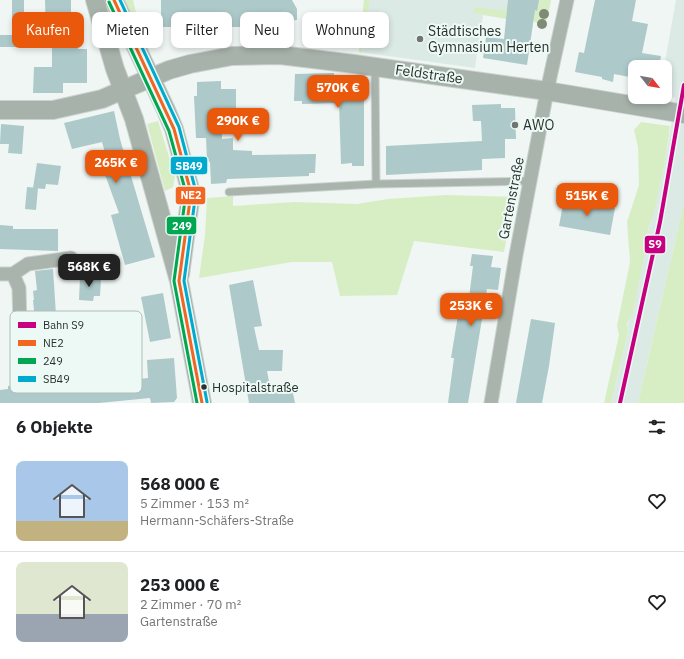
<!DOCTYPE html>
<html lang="de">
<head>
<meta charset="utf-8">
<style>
	:root { --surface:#fff; --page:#f2f2f2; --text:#202124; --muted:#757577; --line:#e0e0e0; --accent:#ea580c }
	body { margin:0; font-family:"IBM Plex Sans",sans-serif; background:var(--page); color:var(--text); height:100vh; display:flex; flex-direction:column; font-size:15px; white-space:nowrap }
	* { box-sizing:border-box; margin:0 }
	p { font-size:13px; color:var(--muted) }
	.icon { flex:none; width:22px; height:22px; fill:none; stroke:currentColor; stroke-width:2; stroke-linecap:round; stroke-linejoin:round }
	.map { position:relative; height:403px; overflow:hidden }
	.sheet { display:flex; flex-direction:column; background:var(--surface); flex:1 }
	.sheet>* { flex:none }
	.guide { position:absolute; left:12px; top:12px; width:400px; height:36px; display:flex; gap:8px }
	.needle { width:26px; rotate:121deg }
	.tools { position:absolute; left:628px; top:60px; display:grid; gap:8px }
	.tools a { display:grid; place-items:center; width:44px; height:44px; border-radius:8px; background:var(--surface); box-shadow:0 2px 6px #0003; font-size:20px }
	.price { position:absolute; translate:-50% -34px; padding:0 9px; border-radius:8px; background:var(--accent); color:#fff; font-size:13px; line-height:26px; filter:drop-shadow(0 1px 2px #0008) }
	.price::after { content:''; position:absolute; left:50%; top:24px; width:12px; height:9px; margin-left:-6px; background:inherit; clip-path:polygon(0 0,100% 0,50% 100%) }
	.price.selected { background:#222; color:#fff }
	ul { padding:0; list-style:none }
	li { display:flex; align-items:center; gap:12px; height:100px; padding:0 16px }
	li+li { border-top:1px solid var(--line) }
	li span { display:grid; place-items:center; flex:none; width:112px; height:80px; border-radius:8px; color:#555 }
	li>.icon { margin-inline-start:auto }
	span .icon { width:48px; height:48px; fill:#fffc; stroke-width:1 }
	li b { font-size:17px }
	h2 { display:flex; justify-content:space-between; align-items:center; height:48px; padding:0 16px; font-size:17px }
	.tag { padding:0 14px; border-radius:8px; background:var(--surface); box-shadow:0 2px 6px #0003; font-size:14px; line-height:36px }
	.tag.selected { background:var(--accent); color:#fff }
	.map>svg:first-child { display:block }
	.built { fill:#dceae5 }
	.green { fill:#d7eec4 }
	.building { fill:#adc9c9 }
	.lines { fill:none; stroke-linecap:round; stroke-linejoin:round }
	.service-casing { stroke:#cdd2d0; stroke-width:9 }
	.minor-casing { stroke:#cdd2d0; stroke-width:15 }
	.secondary-casing { stroke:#cdd2d0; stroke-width:20 }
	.service { stroke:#a8b4ac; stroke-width:7 }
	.minor { stroke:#a8b4ac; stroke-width:13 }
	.secondary { stroke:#a7b2aa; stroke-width:18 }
	.bus-1-casing { stroke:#ecf9f5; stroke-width:6 }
	.bus-2-casing { stroke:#ecf9f5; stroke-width:6 }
	.bus-3-casing { stroke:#ecf9f5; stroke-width:6 }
	.bus-1 { stroke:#f26522; stroke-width:3 }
	.bus-2 { stroke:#00a651; stroke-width:3 }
	.bus-3 { stroke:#00a9ce; stroke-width:3 }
	.rail-1-casing { stroke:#ecf9f5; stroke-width:7 }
	.rail-1 { stroke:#c7007f; stroke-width:4 }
	.tree { fill:#7f8a77 }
	.poi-dot { fill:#707573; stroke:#ecf9f5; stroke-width:1.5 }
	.bus-dot { fill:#2b302e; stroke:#ecf9f5; stroke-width:1.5 }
	.labels { text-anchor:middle; stroke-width:4; stroke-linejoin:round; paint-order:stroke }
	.bus-label { font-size:13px; fill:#2b302e; stroke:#ecf9f5; text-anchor:start }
	.poi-label { font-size:14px; fill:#2b302e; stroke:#ecf9f5; text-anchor:start }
	.street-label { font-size:14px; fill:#2b302e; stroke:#ecf9f5 }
	.key { fill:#ecf9f5; stroke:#b2bdb9; stroke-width:1 }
	.key-label { font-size:11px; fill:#2b302e }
	.line-badge { stroke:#ecf9f5; stroke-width:1.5 }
	.badge-label { font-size:11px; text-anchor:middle; font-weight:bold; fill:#fff }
</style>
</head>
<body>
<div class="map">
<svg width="684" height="403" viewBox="0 0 684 403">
	<rect width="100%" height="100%" fill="#eff6f4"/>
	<!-- built -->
	<path class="built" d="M364,0H551L545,26L533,21L532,23L483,15L475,68L359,52Z
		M676,0H684V203L638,403H611L628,332L627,328L646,248L645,240L651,222L668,145L675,98L665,95L664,67Z"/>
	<!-- green -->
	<path class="green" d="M122,0H133L137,17L145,18L144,29L140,35Z
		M364,0H370L361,53L359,52Z
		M539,0H551L545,26L533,21L532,23L473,13L475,7L505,11L506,6L537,11Z
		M158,121L175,176L173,187L165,191L147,124Z
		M641,122L670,126C667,155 660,184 654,212C651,225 644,235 646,248L632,315C627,320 626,326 628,332L611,403H604L619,335L617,326L630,262L627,222L639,185L638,147L634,130Z
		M446,195L515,197L504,252L414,241L397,295L340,296L332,262H292L199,278L205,235L207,198L233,196V206L294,202L357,204L388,199Z
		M684,203V403H638L644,377Z"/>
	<!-- building -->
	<path class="building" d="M12,0H24V35H46L45,0H71V20H78V49H87V83H63V93H33L34,67H52V47H0V35H12Z
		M161,0H292L297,9V20L272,22L273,27H161Z
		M508,0H539L537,11L535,10L527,65L483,58L486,37L504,39Z
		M595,0H636L632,21L648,24L642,53L661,56L659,67H635V78L614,74L613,82L602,79V77L575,72L579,52L584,53Z
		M334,73V78H360L361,86L364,87V166H352V163L341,164L339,103L302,104V101H294L295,74Z
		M221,81V89H236V116H222V139L233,138V150L252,151V155L316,154L315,173H309V176L227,179L226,183L211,184L210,162L207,161L206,138H196L194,96H197V82Z
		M501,104V108H515L516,139H505V158L482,159V170L386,175V146L482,141L481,121H473L472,105Z
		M114,111L120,139L155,257L125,265L111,215L119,213L104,172L110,170L102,142L72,149L64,123Z
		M1,124L24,126L22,154L8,153L9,144H0Z
		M37,163L61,166L58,185L46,184L45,189L33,188Z
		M27,187L38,188L36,210L25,209Z
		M564,199L615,208L610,235L559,226Z
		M0,225L13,226V229H58V251L0,249Z
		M472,254L493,256L491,267L501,268L498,290L487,289L468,403H448L454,358H451L461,297L469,298L473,266H470Z
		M53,269L57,330L33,333L32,321H35L33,300H34L33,291L37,290L35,271Z
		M80,277L101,278L100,296H94L93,301L79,300Z
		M253,280L262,326L254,327L259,350H283L282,371H267L271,392L292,389L295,403H249L229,285Z
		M163,293L171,338L150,342L141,297Z
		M531,319L555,323L549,366L542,403H516Z
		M174,358L177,398L174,402L151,403L150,398L99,403H0V390L8,389V386L36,384L37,387L74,384V381L91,380L90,366L101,365V363L126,361L129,380L148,378L147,360Z"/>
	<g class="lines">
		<!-- service casing -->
		<g class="service-casing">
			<path id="service" d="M114,12V42
				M375,67L376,184
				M229,192L376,184L531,181"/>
		</g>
		<!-- minor casing -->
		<g class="minor-casing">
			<path id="minor" d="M0,274H13L28,264L71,258
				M13,274L19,288L20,326
				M491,403L516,255L547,91L567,0"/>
		</g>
		<!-- secondary casing -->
		<g class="secondary-casing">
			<path id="secondary" d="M95,0L115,69L134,119L179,281L202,403
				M114,0L166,110L174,129L191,193L180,275
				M0,110H53L102,99L169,70L190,64L232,56L280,55L354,64L547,91L684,114"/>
		</g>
		<!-- service -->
		<use href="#service" class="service"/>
		<!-- minor -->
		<use href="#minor" class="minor"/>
		<!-- secondary -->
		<use href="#secondary" class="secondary"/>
		<!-- bus-1 casing -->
		<g class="bus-1-casing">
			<path id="bus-1" d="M114,0L174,129L191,193L179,281L202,403"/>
		</g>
		<!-- bus-2 casing -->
		<g class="bus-2-casing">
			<path id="bus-2" d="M109,2L169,131L186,193L174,281L197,403"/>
		</g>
		<!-- bus-3 casing -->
		<g class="bus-3-casing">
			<path id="bus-3" d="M120,0L179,127L196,192L184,281L207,402"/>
		</g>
		<!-- bus-1 -->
		<use href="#bus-1" class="bus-1"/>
		<!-- bus-2 -->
		<use href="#bus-2" class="bus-2"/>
		<!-- bus-3 -->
		<use href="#bus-3" class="bus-3"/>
		<!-- rail-1 casing -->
		<g class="rail-1-casing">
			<path id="rail-1" d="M620,403L660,222L684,85"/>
		</g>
		<!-- rail-1 -->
		<use href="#rail-1" class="rail-1"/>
	</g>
	<!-- trees -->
	<g class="tree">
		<circle cx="544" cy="14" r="5"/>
		<circle cx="542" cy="24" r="5"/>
	</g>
	<!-- markers -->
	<g class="poi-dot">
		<circle cx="420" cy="39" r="4"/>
		<circle cx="515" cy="125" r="4"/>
	</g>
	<circle class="bus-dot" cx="204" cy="387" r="3.5"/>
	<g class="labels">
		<!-- bus labels -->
		<g class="bus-label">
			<text x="212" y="392">Hospitalstraße</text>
		</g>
		<!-- poi labels -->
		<g class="poi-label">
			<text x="428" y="36">Städtisches<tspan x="428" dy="16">Gymnasium Herten</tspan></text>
			<text x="523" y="130">AWO</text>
		</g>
		<!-- street labels -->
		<g class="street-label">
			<text transform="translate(429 74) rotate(8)" y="5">Feldstraße</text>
			<text transform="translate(511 198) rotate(-79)" y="5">Gartenstraße</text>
		</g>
	</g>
	<!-- legend -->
	<rect x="10" y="311" width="132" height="82" rx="6" class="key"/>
	<rect x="18" y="322" width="18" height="6" fill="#c7007f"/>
	<rect x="18" y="340" width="18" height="6" fill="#f26522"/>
	<rect x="18" y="358" width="18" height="6" fill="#00a651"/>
	<rect x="18" y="376" width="18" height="6" fill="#00a9ce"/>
	<g class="key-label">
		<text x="43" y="329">Bahn S9</text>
		<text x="43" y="347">NE2</text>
		<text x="43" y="365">249</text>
		<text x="43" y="383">SB49</text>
	</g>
	<g class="line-badge">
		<rect x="170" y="156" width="38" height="19" rx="4" fill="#00a9ce"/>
		<rect x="175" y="186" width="31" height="19" rx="4" fill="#f26522"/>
		<rect x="166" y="216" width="31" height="19" rx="4" fill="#00a651"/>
		<rect x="644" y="235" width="22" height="19" rx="4" fill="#c7007f"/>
	</g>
	<g class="badge-label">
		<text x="189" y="170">SB49</text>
		<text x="191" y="199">NE2</text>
		<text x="182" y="230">249</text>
		<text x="655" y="248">S9</text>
	</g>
</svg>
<div class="tools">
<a><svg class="needle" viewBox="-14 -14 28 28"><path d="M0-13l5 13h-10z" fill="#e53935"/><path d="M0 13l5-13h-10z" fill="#757577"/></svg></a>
</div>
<b class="price" style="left:338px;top:109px">570K €</b>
<b class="price" style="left:238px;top:142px">290K €</b>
<b class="price" style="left:116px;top:184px">265K €</b>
<b class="price" style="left:587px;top:217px">515K €</b>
<b class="price selected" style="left:89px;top:288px">568K €</b>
<b class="price" style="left:471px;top:327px">253K €</b>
<div class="guide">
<a class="tag selected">Kaufen</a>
<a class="tag">Mieten</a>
<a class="tag">Filter</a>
<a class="tag">Neu</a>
<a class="tag">Wohnung</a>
</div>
</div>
<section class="sheet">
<h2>6 Objekte<svg class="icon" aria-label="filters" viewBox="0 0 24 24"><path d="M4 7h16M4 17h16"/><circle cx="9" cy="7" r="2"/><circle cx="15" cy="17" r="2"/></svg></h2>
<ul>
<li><span style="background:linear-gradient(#a9c7e8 75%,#c2b280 0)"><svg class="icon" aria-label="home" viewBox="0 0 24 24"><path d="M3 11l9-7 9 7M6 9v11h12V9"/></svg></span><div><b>568 000 €</b><p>5 Zimmer · 153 m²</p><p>Hermann-Schäfers-Straße</p></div><svg class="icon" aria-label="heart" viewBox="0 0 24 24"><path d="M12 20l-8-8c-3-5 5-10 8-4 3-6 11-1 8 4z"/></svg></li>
<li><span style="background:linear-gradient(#dfe7d0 65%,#9aa5b1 0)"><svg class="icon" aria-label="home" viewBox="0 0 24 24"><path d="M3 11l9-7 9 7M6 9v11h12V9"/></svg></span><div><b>253 000 €</b><p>2 Zimmer · 70 m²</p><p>Gartenstraße</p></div><svg class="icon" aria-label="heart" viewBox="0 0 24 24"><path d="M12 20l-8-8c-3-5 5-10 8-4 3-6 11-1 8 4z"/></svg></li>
</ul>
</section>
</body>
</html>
